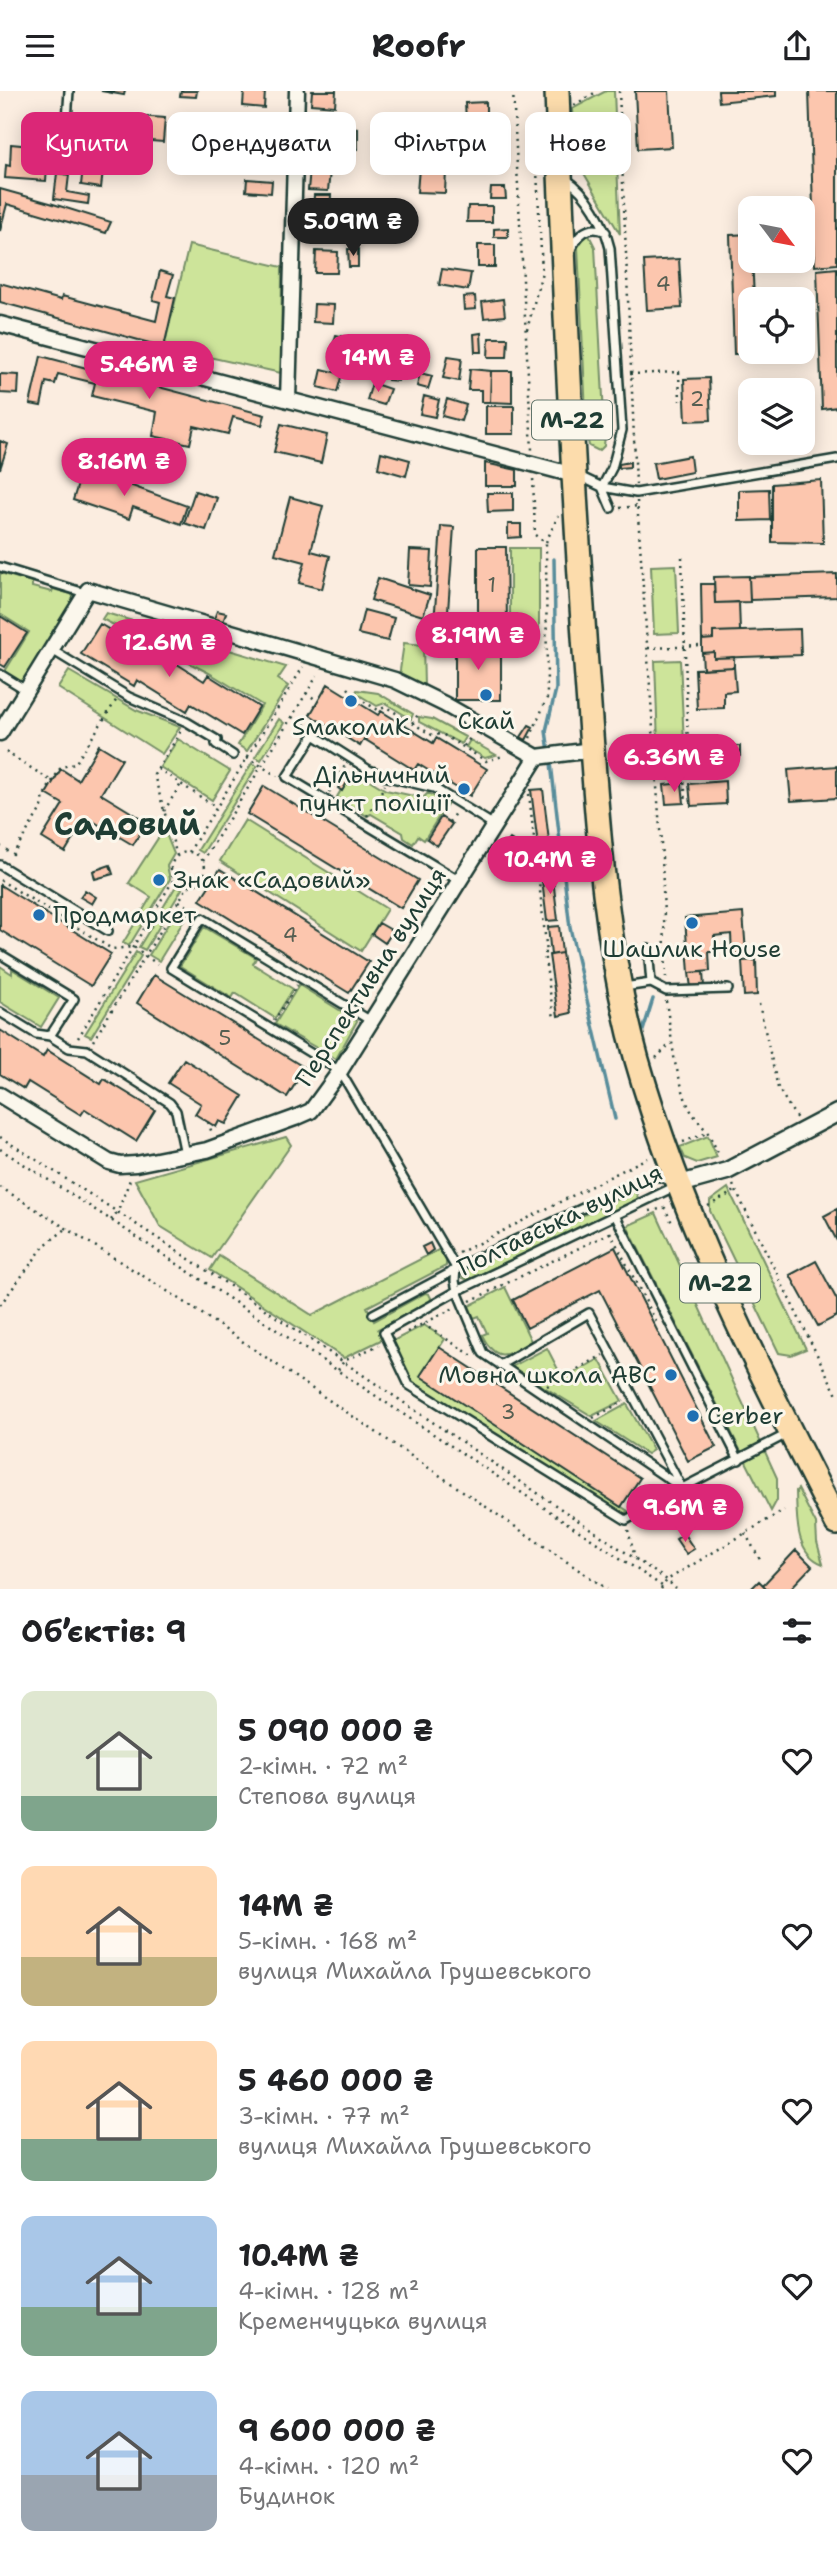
<!DOCTYPE html>
<html lang="uk">
<head>
<meta charset="utf-8">
<style>
	:root { --surface:#fff; --page:#f6f6f6; --text:#202124; --muted:#757577; --accent:#db2777 }
	body { margin:0; font-family:"Shantell Sans",sans-serif; background:var(--page); color:var(--text); height:100vh; display:flex; flex-direction:column; font-size:26px; white-space:nowrap }
	* { box-sizing:border-box; margin:0 }
	p { font-size:23px; color:var(--muted) }
	.icon { flex:none; width:38px; height:38px; fill:none; stroke:currentColor; stroke-width:2; stroke-linecap:round; stroke-linejoin:round }
	.map { position:relative; height:1498px; overflow:hidden }
	.panel { display:flex; flex-direction:column; background:var(--surface); flex:1 }
	.panel>* { flex:none }
	.guide { position:absolute; left:21px; top:21px; width:796px; height:63px; display:flex; gap:14px }
	.needle { width:46px; rotate:122deg }
	.tools { position:absolute; left:738px; top:105px; display:grid; gap:14px }
	.tools a { display:grid; place-items:center; width:77px; height:77px; border-radius:14px; background:var(--surface); box-shadow:0 4px 18px #0003; font-size:35px }
	.price { position:absolute; translate:-50% -60px; padding:0 16px; border-radius:24px; background:var(--accent); color:#fff; font-size:23px; line-height:46px; filter:drop-shadow(0 2px 4px #0008) }
	.price::after { content:''; position:absolute; left:50%; top:42px; width:21px; height:16px; margin-left:-10px; background:inherit; clip-path:polygon(0 0,100% 0,50% 100%) }
	.price.on { background:#222; color:#fff }
	ul { padding:0; list-style:none }
	li { display:flex; align-items:center; gap:21px; height:175px; padding:0 21px }
	li span { display:grid; place-items:center; flex:none; width:196px; height:140px; border-radius:14px; color:#555 }
	li>.icon { margin-inline-start:auto }
	span .icon { width:84px; height:84px; fill:#fffc; stroke-width:1 }
	li b { font-size:30px }
	h2 { display:flex; justify-content:space-between; align-items:center; height:84px; padding:0 21px; font-size:30px }
	.tag { padding:0 24px; border-radius:14px; background:var(--surface); box-shadow:0 4px 18px #0003; font-size:24px; line-height:63px }
	.tag.on { background:var(--accent); color:#fff }
	header { display:flex; justify-content:space-between; align-items:center; height:91px; padding:0 21px; background:var(--surface); font-size:32px; font-weight:700 }
	.map>svg:first-child { display:block }
	.green { fill:#cde49a; stroke:#769067; stroke-width:2 }
	.lines { fill:none; stroke-linecap:round; stroke-linejoin:round }
	.stream { stroke:#598d9b; stroke-width:3.5 }
	.building { fill:#fcc6ae; stroke:#1f3d34; stroke-width:2 }
	.service-casing { stroke:#1f3d34; stroke-width:12 }
	.minor-casing { stroke:#1f3d34; stroke-width:19 }
	.tertiary-casing { stroke:#1f3d34; stroke-width:21 }
	.trunk-casing { stroke:#1f3d34; stroke-width:28 }
	.path { stroke:#1f3d34; stroke-width:2.5; stroke-dasharray:2 5; stroke-linecap:butt }
	.service { stroke:#fbf7ec; stroke-width:7 }
	.minor { stroke:#fbf7ec; stroke-width:14 }
	.tertiary { stroke:#fbf7ec; stroke-width:16 }
	.trunk { stroke:#fcdcac; stroke-width:23 }
	.poi-dot { fill:#1f6fb2; stroke:#fbf7ec; stroke-width:2.5 }
	.labels { text-anchor:middle; stroke-width:6; stroke-linejoin:round; paint-order:stroke }
	.number-label { font-size:21px; fill:#565f52 }
	.shield { fill:#fbf7ec; stroke:#61756b; stroke-width:2 }
	.shield-label { font-size:23px; font-weight:bold; fill:#1f3d34 }
	.poi-label { font-size:24px; fill:#1f3d34; stroke:#fbf7ec }
	.street-label { font-size:24px; fill:#1f3d34; stroke:#fbf7ec }
	.district-label { font-size:32px; font-weight:bold; fill:#1f3d34; stroke:#fbf7ec }
</style>
</head>
<body>
<header><svg class="icon" aria-label="menu" viewBox="0 0 24 24"><path d="M4 6h16M4 12h16M4 18h16"/></svg>Roofr<svg class="icon" aria-label="share" viewBox="0 0 24 24"><path d="M12 15V3M7 8l5-5 5 5M5 13v7h14v-7"/></svg></header>
<div class="map">
<svg width="837" height="1498" viewBox="0 0 837 1498">
	<rect width="100%" height="100%" fill="#fbede0"/>
	<filter id="ink" filterUnits="userSpaceOnUse"><feTurbulence type="fractalNoise" baseFrequency=".0143" numOctaves="2"/><feDisplacementMap in="SourceGraphic" scale="14" xChannelSelector="R" yChannelSelector="G"/><feConvolveMatrix kernelMatrix="1 2 1 2 8 2 1 2 1" color-interpolation-filters="sRGB"/></filter>
	<g filter="url(#ink)">
		<!-- green -->
		<path class="green" d="M606,0H614L620,143L576,69L572,18Z
			M586,144H589L595,156L605,344L604,355L599,360L589,355L587,344L578,156L580,148Z
			M189,154L282,176L281,282L164,256Z
			M510,457H539V540H510Z
			M676,474L679,542L654,543L651,475Z
			M0,482L32,491V496L52,501L53,498L71,503L75,508L25,591L22,592L4,582L29,541L0,523Z
			M106,522L286,576L278,588L288,595L247,660L238,654L262,614L209,582L102,528Z
			M404,552L423,554L424,595L399,586Z
			M680,569L684,652L658,653L655,570Z
			M69,580L136,619L180,636L162,663L58,597Z
			M357,599L378,602L413,623L411,628L385,612L377,615L356,602Z
			M419,626L432,628L465,646L461,653L419,631Z
			M279,628L284,632L261,669L255,666Z
			M178,648L230,680L212,709L160,676Z
			M470,649L496,664L485,667L466,656Z
			M252,672L257,675L203,762L198,759Z
			M353,679L386,699L423,707L428,702L447,713L424,749L418,745L413,753L404,747L403,742L371,723L367,725L337,706Z
			M245,729L387,818L361,860L220,770Z
			M164,738L174,763L167,775L170,788L129,855L123,852L151,806L129,792Z
			M176,795L182,798L145,859L139,856Z
			M179,815L189,821L159,870L149,864Z
			M204,836L256,867L253,873L293,898L275,927L235,902L232,907L180,875Z
			M136,861L141,865L91,946L85,943Z
			M0,875L12,883V878L59,907L41,936L0,911Z
			M299,894L357,930L336,968L275,933Z
			M708,1045L717,1066L697,1072L685,1067L680,1056Z
			M286,1046L291,1054L212,1167L160,1135L135,1089Z
			M728,1097L806,1258L791,1264L779,1262L710,1120V1110Z
			M635,1100L639,1109L468,1189L463,1187L462,1182L463,1180Z
			M656,1122L777,1387V1409L771,1420L627,1135Z
			M440,1158L446,1169V1175L367,1216L374,1230L425,1202L429,1203L431,1207L430,1212L378,1238L383,1248L344,1267L210,1179L219,1165L312,1224Z
			M505,1196L531,1250C508,1264 497,1274 482,1244L487,1242L479,1225L474,1227L469,1215Z
			M424,1234L445,1248L421,1285L628,1420L622,1424L411,1291L391,1251Z
			M547,1257L563,1288L599,1268L622,1310L592,1325L511,1276Z
			M627,1313L653,1359L647,1363L596,1330Z
			M798,1398L816,1433L817,1451L823,1473C794,1462 797,1425 796,1400Z"/>
		<g class="lines">
			<!-- stream -->
			<path class="stream" d="M549,660L546,640L556,598L554,468
				M551,672L570,837L615,1028
				M641,946L653,908"/>
		</g>
		<!-- building -->
		<path class="building" d="M101,0H125L124,4Z
			M181,0H197L196,6L180,5Z
			M244,0H265L264,17L243,15Z
			M312,0H336L335,15L311,13Z
			M635,0H669L672,56L638,58Z
			M718,0H776V5L719,11Z
			M809,0H837V173L815,175Z
			M486,11V27L466,29L465,12Z
			M138,25L165,27L163,51L138,49Z
			M313,36L334,37L333,56H313Z
			M346,36L358,37V58H346Z
			M85,42L110,45L108,64L83,61Z
			M389,43L415,46L413,63L388,61Z
			M496,51L497,69H476V52Z
			M11,53L31,55L29,76L47,77L46,90L5,87L6,74L10,75Z
			M235,57L259,58L258,79L234,78Z
			M83,76L103,79L101,97L81,94Z
			M419,77L446,79L445,102L417,101Z
			M310,78L330,80L328,100L308,99Z
			M57,82L69,84L67,101L89,105L88,113L54,108Z
			M247,88L272,90L271,102L246,100Z
			M491,97H505L506,108H490Z
			M0,98L50,112L111,131L106,142L7,113L0,140Z
			M314,104H331L330,121H313Z
			M468,115H492V131H467Z
			M508,137V146H494V138Z
			M751,143L754,208H751V261L755,263H734L730,144Z
			M478,154H495V176H478Z
			M348,158H358V176H349Z
			M316,160L338,161L337,182H315Z
			M679,168L682,217L647,219L644,170Z
			M837,177V316L822,318L817,179Z
			M442,178L471,182L468,199L439,194Z
			M160,180L173,184L167,205L175,207L164,256L0,211V192L61,209L62,205L156,230L160,211L153,209Z
			M475,205L476,218L464,219L463,206Z
			M503,208L505,225L484,227L482,211Z
			M314,213L334,214L333,232L313,231Z
			M481,242L482,261H475L474,243Z
			M336,244L356,249L352,268L331,263Z
			M489,247H508L507,266H488Z
			M41,265L265,324L262,334L233,326L228,343L194,335L190,353L153,345L157,321L92,305L95,292L58,283L55,293L46,291L41,315L30,313Z
			M448,265L462,267L459,290L443,287Z
			M322,278L342,283L337,301L318,296Z
			M470,278L491,280L490,311H481V299H468Z
			M390,279L399,281L398,290L388,289Z
			M491,280H512V312L490,311Z
			M420,282L432,285L428,298L417,295Z
			M0,283L19,284L18,303L0,302Z
			M709,287L711,329L686,330L684,288Z
			M372,292L390,298L384,314L367,309Z
			M424,305L439,309L435,326L420,323Z
			M447,308L466,314L461,330L442,325Z
			M486,315H514V343H486Z
			M281,333L327,344L321,372L274,361Z
			M0,350L8,353L0,378Z
			M381,361L410,369L406,385L378,377Z
			M690,365L692,381L656,388L653,372Z
			M630,371V376L619,377V373Z
			M485,372L517,379V395H485Z
			M83,377L187,415L181,433L133,416L129,428L73,409Z
			M821,389L823,452L772,451V393Z
			M769,398L770,429L739,430V399Z
			M195,400L217,407L206,439L184,432Z
			M487,402H513V420L488,421Z
			M290,406L323,415L311,460L330,465L322,498L299,492L305,471L275,463Z
			M508,433H521V446L508,447Z
			M441,435L454,436L447,534L434,533Z
			M478,456H506L507,532L478,533Z
			M410,459L432,460L430,496L408,494Z
			M837,483V506L750,509L749,486Z
			M749,485L750,511L715,512L714,486Z
			M378,487L430,504L423,525L371,509Z
			M701,493H714L715,512L739,511L740,540L713,541V548L702,549Z
			M364,519L394,527L388,550L358,543Z
			M217,520L226,522L223,531L214,528Z
			M0,525L27,542L5,576L0,573Z
			M100,533L151,564L155,559L204,590L208,584L259,616L242,644L191,613L187,620L137,589L134,595L81,563Z
			M800,538L801,564L714,567V561L702,562V549L713,548V541Z
			M455,553H501V609H455Z
			M714,561V567L734,566V576L703,578L702,562Z
			M734,576L736,600L724,601V617L697,618L695,578Z
			M328,593L378,624L381,620L433,652L436,647L487,678L470,705L418,673L414,679L364,648L360,655L310,624Z
			M529,634L533,636L526,649L521,646Z
			M99,654L122,668L101,703L147,731L133,754L86,726L65,761L42,747L63,713L46,703L61,678L78,689Z
			M724,655H740V665L725,666Z
			M837,675V707L791,710L788,679Z
			M344,688L348,690L342,700L338,697Z
			M725,690L726,713L691,715L689,693Z
			M682,692L684,712L666,713L664,694Z
			M264,695L418,789L401,817L247,723Z
			M543,698L551,768L540,770L531,699Z
			M441,726L452,733L437,755L427,748Z
			M510,748L520,754L515,762L505,755Z
			M110,774L113,783L95,788L93,780Z
			M220,778L369,871L349,902L200,809Z
			M552,780L558,829L547,830L541,781Z
			M0,794L111,863L91,895L0,839Z
			M85,799L96,806L92,813L80,806Z
			M743,822L746,862L732,863L731,843L714,845L715,861H709L710,880L689,882L685,827Z
			M379,832L393,840L385,852L372,843Z
			M559,835L562,862L551,864L548,836Z
			M562,862L571,922L558,925L549,864Z
			M756,869L757,904L744,905L742,870Z
			M703,881L704,896L691,897L689,882Z
			M154,884L305,977L287,1006L137,912Z
			M0,939L43,966L47,959L101,993L104,988L155,1019L136,1050L85,1018L81,1024L28,991L24,998L0,983Z
			M184,968L243,1005L226,1033L219,1030L216,1036L195,1023L201,1013L168,992Z
			M837,1118V1150L824,1125Z
			M430,1152L433,1159L426,1164L422,1156Z
			M615,1156L716,1356L688,1370L600,1199L527,1237L513,1209Z
			M816,1170L837,1209V1225L818,1235L790,1184Z
			M439,1256L640,1387L621,1416L420,1285Z
			M684,1443L694,1458L686,1463L676,1448Z
			M796,1459L812,1475L790,1498H767L763,1494Z
			M759,1490L767,1498H751Z"/>
		<g class="lines">
			<!-- service casing -->
			<g class="service-casing">
				<path id="service" d="M65,59L69,0
					M566,88C588,102 604,132 610,157L622,339L612,377L602,396L636,402L837,368
					M570,160C578,144 588,132 606,141
					M579,385L602,396L611,417
					M0,476L85,502
					M52,559L129,606L187,631L217,649L216,653L233,664
					M0,583L26,599
					M0,774L108,840
					M460,790L287,686L314,644L369,679L388,686L434,697L494,734
					M648,857L651,892
					M0,863L74,908L50,945
					M624,896L651,892L666,900L728,898
					M0,921L36,943L50,945L69,957L87,959L170,1012L176,1020L185,1063
					M371,930L202,827L171,877L340,980L456,1177
					M615,1124L739,1369
					M456,1177L455,1190L457,1200L483,1262L682,1397L626,1429L409,1294L384,1241L457,1200L676,1095
					M373,1223L450,1182L456,1177L636,1092L657,1085L673,1091
					M500,1274L589,1222L682,1397L789,1342"/>
			</g>
			<!-- minor casing -->
			<g class="minor-casing">
				<path id="minor" d="M0,233L574,384
					M288,309L297,0
					M0,642L88,499L395,589L444,613L537,666L592,659
					M0,1004L109,1071L120,1074L136,1073L207,1059L295,1027L311,1020L340,980L537,666"/>
			</g>
			<!-- tertiary casing -->
			<g class="tertiary-casing">
				<path id="tertiary" d="M680,1093L727,1080L837,1022"/>
			</g>
			<!-- trunk casing -->
			<g class="trunk-casing">
				<path id="trunk" d="M557,0C564,200 573,401 588,601C597,725 603,848 637,969C683,1130 760,1283 837,1432"/>
			</g>
			<!-- path -->
			<path class="path" d="M513,0L532,359
				M619,0L636,393
				M574,14L598,0
				M527,239L542,181L535,39L541,34
				M630,283L679,281L680,310
				M637,410L662,767L666,889
				M620,417L638,415
				M546,451L558,425
				M682,466L688,658
				M648,557L702,555
				M348,597L356,606L378,619L386,616L432,644L442,643L486,670L503,665
				M306,602L318,610
				M292,626L310,637
				M412,632L420,621
				M530,647L547,607L546,452L535,444L533,386
				M464,655L470,647
				M6,661L53,691
				M682,663L686,712
				M247,666L277,685
				M158,678L216,716
				M329,701L346,673
				M529,703L547,862H544L554,927
				M164,720L181,693
				M367,725L385,694
				M449,731L455,722
				M0,755L13,763L42,716L44,704L61,676L75,673L117,608
				M189,761L303,576
				M171 778a17 17 0 1 1 34 0a17 17 0 1 1-34 0Z
				M177,765L154,684L181,640
				M203,770L317,585
				M0,789L112,858L134,856L157,873
				M179,810L191,817
				M666,910L675,972L686,1010L692,1022L708,1042L720,1065
				M759,913L778,997L797,1028
				M274,930L297,894
				M78,947L174,788
				M93,950L188,795
				M656,967L671,952
				M208,1031L212,1042
				M0,1046C226,1188 445,1341 667,1489L676,1498
				M683,1051L707,1042
				M0,1058L111,1129L662,1495
				M733,1094L837,1304
				M0,1096L180,1208L607,1498
				M708,1115L735,1100
				M650,1120L665,1117L673,1134
				M111,1129L118,1120L131,1086
				M610,1141L658,1234
				M459,1162L647,1067
				M470,1210L612,1141
				M0,1214L45,1154L66,1138
				M423,1233L473,1265
				M407,1241L454,1217
				M338,1279L344,1270L379,1254
				M547,1295L603,1264
				M593,1327L624,1310
				M628,1439L635,1467
				M745,1442L762,1472
				M661,1498L667,1489L784,1419"/>
			<!-- service -->
			<use href="#service" class="service"/>
			<!-- minor -->
			<use href="#minor" class="minor"/>
			<!-- tertiary -->
			<use href="#tertiary" class="tertiary"/>
			<!-- trunk -->
			<use href="#trunk" class="trunk"/>
		</g>
	</g>
	<!-- markers -->
	<g class="poi-dot">
		<circle cx="486" cy="604" r="7"/>
		<circle cx="351" cy="610" r="7"/>
		<circle cx="464" cy="698" r="7"/>
		<circle cx="159" cy="789" r="7"/>
		<circle cx="39" cy="824" r="7"/>
		<circle cx="692" cy="832" r="7"/>
		<circle cx="671" cy="1284" r="7"/>
		<circle cx="693" cy="1325" r="7"/>
	</g>
	<g class="labels">
		<!-- number labels -->
		<g class="number-label">
			<text x="663" y="200">4</text>
			<text x="697" y="315">2</text>
			<text x="492" y="501">1</text>
			<text x="290" y="851">4</text>
			<text x="225" y="954">5</text>
			<text x="508" y="1328">3</text>
		</g>
		<!-- shield labels -->
		<g class="shield">
			<rect x="532" y="309.5" width="80" height="39" rx="5"/>
			<rect x="680" y="1172.5" width="80" height="39" rx="5"/>
		</g>
		<g class="shield-label">
			<text x="572" y="337">М-22</text>
			<text x="720" y="1200">М-22</text>
		</g>
		<!-- poi labels -->
		<g class="poi-label">
			<text x="486" y="638">Скай</text>
			<text x="351" y="644">SмаколиК</text>
			<text x="450" y="692" text-anchor="end">Дільничний<tspan x="450" dy="28">пункт поліції</tspan></text>
			<text x="173" y="797" text-anchor="start">Знак «Садовий»</text>
			<text x="53" y="832" text-anchor="start">Продмаркет</text>
			<text x="692" y="866">Шашлик House</text>
			<text x="657" y="1292" text-anchor="end">Мовна школа ABC</text>
			<text x="707" y="1333" text-anchor="start">Cerber</text>
		</g>
		<!-- street labels -->
		<g class="street-label">
			<text transform="translate(371 886) rotate(-57)" y="8">Перспективна вулиця</text>
			<text transform="translate(560 1129) rotate(-26)" y="8">Полтавська вулиця</text>
		</g>
		<!-- district labels -->
		<g class="district-label">
			<text x="127" y="744">Садовий</text>
		</g>
	</g>
</svg>
<div class="tools">
<a><svg class="needle" viewBox="-14 -14 28 28"><path d="M0-13l5 13h-10z" fill="#e53935"/><path d="M0 13l5-13h-10z" fill="#757577"/></svg></a>
<a><svg class="icon" aria-label="locate" viewBox="0 0 24 24"><circle cx="12" cy="12" r="6"/><path d="M12 2v4M12 18v4M2 12h4M18 12h4"/></svg></a>
<a><svg class="icon" aria-label="layers" viewBox="0 0 24 24"><path d="M12 4l9 5-9 5-9-5zM3 14l9 5 9-5"/></svg></a>
</div>
<b class="price on" style="left:353px;top:167px">5.09M ₴</b>
<b class="price" style="left:378px;top:303px">14M ₴</b>
<b class="price" style="left:149px;top:310px">5.46M ₴</b>
<b class="price" style="left:124px;top:407px">8.16M ₴</b>
<b class="price" style="left:478px;top:581px">8.19M ₴</b>
<b class="price" style="left:169px;top:588px">12.6M ₴</b>
<b class="price" style="left:674px;top:703px">6.36M ₴</b>
<b class="price" style="left:550px;top:805px">10.4M ₴</b>
<b class="price" style="left:685px;top:1453px">9.6M ₴</b>
<div class="guide">
<a class="tag on">Купити</a>
<a class="tag">Орендувати</a>
<a class="tag">Фільтри</a>
<a class="tag">Нове</a>
</div>
</div>
<section class="panel">
<h2>Об’єктів: 9<svg class="icon" aria-label="filters" viewBox="0 0 24 24"><path d="M4 7h16M4 17h16"/><circle cx="9" cy="7" r="2"/><circle cx="15" cy="17" r="2"/></svg></h2>
<ul>
<li><span style="background:linear-gradient(#dfe7d0 75%,#7fa58c 0)"><svg class="icon" aria-label="home" viewBox="0 0 24 24"><path d="M3 11l9-7 9 7M6 9v11h12V9"/></svg></span><div><b>5 090 000 ₴</b><p>2-кімн. · 72 m²</p><p>Степова вулиця</p></div><svg class="icon" aria-label="heart" viewBox="0 0 24 24"><path d="M12 20l-8-8c-3-5 5-10 8-4 3-6 11-1 8 4z"/></svg></li>
<li><span style="background:linear-gradient(#ffd9b3 65%,#c2b280 0)"><svg class="icon" aria-label="home" viewBox="0 0 24 24"><path d="M3 11l9-7 9 7M6 9v11h12V9"/></svg></span><div><b>14M ₴</b><p>5-кімн. · 168 m²</p><p>вулиця Михайла Грушевського</p></div><svg class="icon" aria-label="heart" viewBox="0 0 24 24"><path d="M12 20l-8-8c-3-5 5-10 8-4 3-6 11-1 8 4z"/></svg></li>
<li><span style="background:linear-gradient(#ffd9b3 70%,#7fa58c 0)"><svg class="icon" aria-label="home" viewBox="0 0 24 24"><path d="M3 11l9-7 9 7M6 9v11h12V9"/></svg></span><div><b>5 460 000 ₴</b><p>3-кімн. · 77 m²</p><p>вулиця Михайла Грушевського</p></div><svg class="icon" aria-label="heart" viewBox="0 0 24 24"><path d="M12 20l-8-8c-3-5 5-10 8-4 3-6 11-1 8 4z"/></svg></li>
<li><span style="background:linear-gradient(#a9c7e8 65%,#7fa58c 0)"><svg class="icon" aria-label="home" viewBox="0 0 24 24"><path d="M3 11l9-7 9 7M6 9v11h12V9"/></svg></span><div><b>10.4M ₴</b><p>4-кімн. · 128 m²</p><p>Кременчуцька вулиця</p></div><svg class="icon" aria-label="heart" viewBox="0 0 24 24"><path d="M12 20l-8-8c-3-5 5-10 8-4 3-6 11-1 8 4z"/></svg></li>
<li><span style="background:linear-gradient(#a9c7e8 60%,#9aa5b1 0)"><svg class="icon" aria-label="home" viewBox="0 0 24 24"><path d="M3 11l9-7 9 7M6 9v11h12V9"/></svg></span><div><b>9 600 000 ₴</b><p>4-кімн. · 120 m²</p><p>Будинок</p></div><svg class="icon" aria-label="heart" viewBox="0 0 24 24"><path d="M12 20l-8-8c-3-5 5-10 8-4 3-6 11-1 8 4z"/></svg></li>
</ul>
</section>
</body>
</html>
